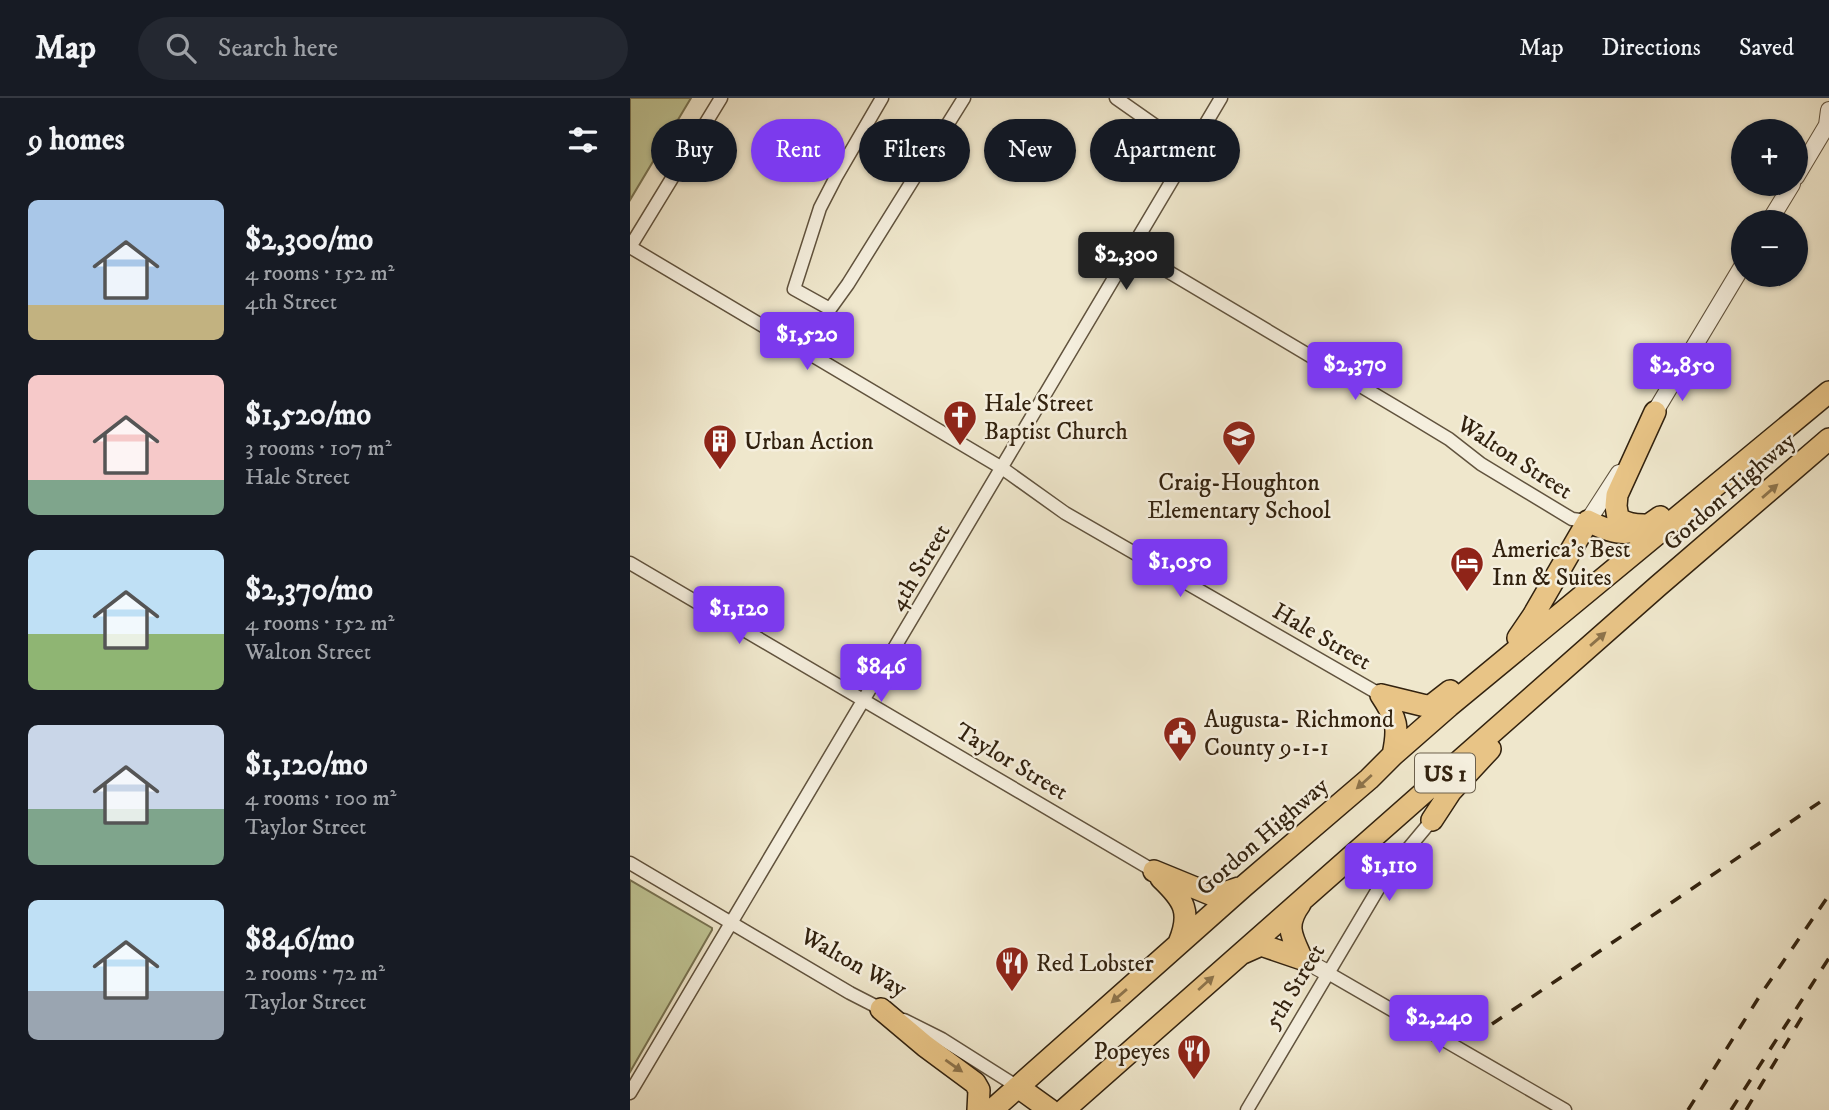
<!DOCTYPE html>
<html lang="en">
<head>
<meta charset="utf-8">
<style>
	:root { --surface:#171b24; --page:#242831; --text:#f1f3f6; --muted:#9ea1a6; --line:#363941; --accent:#7c3aed }
	body { margin:0; font-family:"IM FELL DW Pica",serif; background:var(--page); color:var(--text); height:100vh; display:flex; flex-direction:column; font-size:26px; white-space:nowrap }
	* { box-sizing:border-box; margin:0 }
	p { font-size:23px; color:var(--muted) }
	.icon { flex:none; width:38px; height:38px; fill:none; stroke:currentColor; stroke-width:2; stroke-linecap:round; stroke-linejoin:round }
	.map { position:relative; flex:1; overflow:hidden }
	.details { display:flex; flex-direction:column; background:var(--surface); width:630px }
	.details>* { flex:none }
	.hud { position:absolute; left:21px; top:21px; width:665px; height:63px; display:flex; gap:14px }
	.controls { position:absolute; left:1101px; top:21px; display:grid; gap:14px }
	.controls a { display:grid; place-items:center; width:77px; height:77px; border-radius:50%; background:var(--surface); box-shadow:0 2px 5px #0004; font-size:35px }
	.price { position:absolute; translate:-50% -60px; padding:0 16px; border-radius:7px; background:var(--accent); color:#fff; font-size:23px; line-height:46px; filter:drop-shadow(0 2px 4px #0008) }
	.price::after { content:''; position:absolute; left:50%; top:42px; width:21px; height:16px; margin-left:-10px; background:inherit; clip-path:polygon(0 0,100% 0,50% 100%) }
	.price.selected { background:#222; color:#fff }
	ul { padding:0; list-style:none }
	li { display:flex; align-items:center; gap:21px; height:175px; padding:0 28px }
	li span { display:grid; place-items:center; flex:none; width:196px; height:140px; border-radius:10px; color:#555 }
	li>.icon { margin-inline-start:auto }
	span .icon { width:84px; height:84px; fill:#fffc; stroke-width:1 }
	li b { font-size:30px }
	h2 { display:flex; justify-content:space-between; align-items:center; height:84px; padding:0 28px; font-size:30px }
	.tag { padding:0 24px; border-radius:32px; background:var(--surface); box-shadow:0 2px 5px #0004; font-size:24px; line-height:63px }
	.tag.selected { background:var(--accent); color:#fff }
	header { display:flex; align-items:center; gap:42px; box-sizing:border-box; height:98px; padding:0 35px; background:var(--surface); border-bottom:2px solid var(--line) }
	header strong { font-size:33px }
	nav { display:flex; gap:38px; margin-inline-start:auto; font-size:24px }
	.search { width:490px; height:63px; background:var(--page); display:flex; align-items:center; gap:18px; box-sizing:border-box; padding:0 24px; border-radius:38px; color:var(--muted); font-size:26px }
	main { display:flex; flex:1; min-height:0 }
	.map>svg:first-child { display:block }
	.green { fill:#bfc494; stroke:#787352; stroke-width:2 }
	.lines { fill:none; stroke-linecap:round; stroke-linejoin:round }
	.minor-casing { stroke:#61533e; stroke-width:15 }
	.tertiary-casing { stroke:#61533e; stroke-width:18 }
	.primary-casing { stroke:#32220f; stroke-width:24 }
	.trunk-casing { stroke:#32220f; stroke-width:24 }
	.minor { stroke:#f5efde; stroke-width:12 }
	.tertiary { stroke:#f5efde; stroke-width:16 }
	.primary { stroke:#e8c486; stroke-width:21 }
	.trunk { stroke:#e8c486; stroke-width:21 }
	.rail { stroke:#32220f; stroke-width:3.5; stroke-dasharray:12 12; stroke-linecap:butt }
	.oneway { fill:#8d734a }
	.labels { text-anchor:middle; stroke-width:5; stroke-linejoin:round; paint-order:stroke }
	.shield { fill:#f5efde; stroke:#6c604d; stroke-width:2 }
	.shield-label { font-size:23px; font-weight:bold; fill:#32220f }
	.poi-label { font-size:24px; fill:#32220f; stroke:#f5efde; text-anchor:start }
	.street-label { font-size:24px; fill:#32220f; stroke:#f5efde }
</style>
</head>
<body>
<header>
<strong>Map</strong>
<div class="search"><svg class="icon" aria-label="search" viewBox="0 0 24 24"><circle cx="10" cy="10" r="6"/><path d="M15 15l6 6"/></svg>Search here</div>
<nav><a>Map</a><a>Directions</a><a>Saved</a></nav>
</header>
<main>
<section class="details">
<h2>9 homes<svg class="icon" aria-label="filters" viewBox="0 0 24 24"><path d="M4 7h16M4 17h16"/><circle cx="9" cy="7" r="2"/><circle cx="15" cy="17" r="2"/></svg></h2>
<ul>
<li><span style="background:linear-gradient(#a9c7e8 75%,#c2b280 0)"><svg class="icon" aria-label="home" viewBox="0 0 24 24"><path d="M3 11l9-7 9 7M6 9v11h12V9"/></svg></span><div><b>$2,300/mo</b><p>4 rooms · 152 m²</p><p>4th Street</p></div></li>
<li><span style="background:linear-gradient(#f6c9c9 75%,#7fa58c 0)"><svg class="icon" aria-label="home" viewBox="0 0 24 24"><path d="M3 11l9-7 9 7M6 9v11h12V9"/></svg></span><div><b>$1,520/mo</b><p>3 rooms · 107 m²</p><p>Hale Street</p></div></li>
<li><span style="background:linear-gradient(#bfe0f5 60%,#8fb573 0)"><svg class="icon" aria-label="home" viewBox="0 0 24 24"><path d="M3 11l9-7 9 7M6 9v11h12V9"/></svg></span><div><b>$2,370/mo</b><p>4 rooms · 152 m²</p><p>Walton Street</p></div></li>
<li><span style="background:linear-gradient(#c9d6e8 60%,#7fa58c 0)"><svg class="icon" aria-label="home" viewBox="0 0 24 24"><path d="M3 11l9-7 9 7M6 9v11h12V9"/></svg></span><div><b>$1,120/mo</b><p>4 rooms · 100 m²</p><p>Taylor Street</p></div></li>
<li><span style="background:linear-gradient(#bfe0f5 65%,#9aa5b1 0)"><svg class="icon" aria-label="home" viewBox="0 0 24 24"><path d="M3 11l9-7 9 7M6 9v11h12V9"/></svg></span><div><b>$846/mo</b><p>2 rooms · 72 m²</p><p>Taylor Street</p></div></li>
</ul>
</section>
<div class="map">
<svg width="1199" height="1012" viewBox="0 0 1199 1012">
	<rect width="100%" height="100%" fill="#efe7cc"/>
	<filter id="stains"><feTurbulence type="fractalNoise" baseFrequency=".00286" numOctaves="4"/><feColorMatrix values="0 0 0 0 .2 0 0 0 0 .09 0 0 0 0 .02 0 0 0 .5 -.17"/></filter>
	<radialGradient id="worn" r=".72"><stop offset=".6" stop-color="#630" stop-opacity="0"/><stop offset="1" stop-color="#630" stop-opacity=".3"/></radialGradient>
	<!-- green -->
	<path class="green" d="M0,0H61L0,102Z
		M0,782L82,830V832L0,974Z"/>
	<g class="lines">
		<!-- minor casing -->
		<g class="minor-casing">
			<path id="minor" d="M252,0L206,79L190,110L164,191L200,211L218,186L334,0
				M486,0L560,52
				M0,149L372,370L435,415L751,597
				M0,149L91,0
				M502,152L781,318L819,341L851,366L942,421L958,423
				M0,465L524,773
				M0,765L220,895L257,914
				M698,875L935,1012
				M274,922L312,941L388,989
				M0,995L591,0
				M617,1012L757,776L802,722"/>
		</g>
		<!-- tertiary casing -->
		<g class="tertiary-casing">
			<path id="tertiary" d="M1166,79L1197,27L1199,12
				M1139,124L1162,86
				M1020,322L1113,167
				M958,423L989,375
				M672,861L698,875"/>
		</g>
		<!-- primary casing -->
		<g class="primary-casing">
			<path id="primary" d="M388,989L420,1012"/>
		</g>
		<!-- trunk casing -->
		<g class="trunk-casing">
			<path id="trunk" d="M1014,427C1004,427 997,426 988,420L986,408L987,397L1025,314
				M888,540L903,518L958,423C987,438 1003,440 1030,419
				M751,597L796,608L802,607L820,593
				M751,597C767,621 769,629 763,657
				M802,722L821,693L860,651
				M524,773L585,798L609,790
				M531,780C554,802 562,814 549,845
				M670,806C654,828 662,839 672,861
				M613,855L631,847L672,861
				M251,911L295,948L345,985L349,992L348,1012
				M362,1012L614,788L739,681L763,657L819,608L1199,294
				M434,1012L1028,488L1199,341"/>
		</g>
		<!-- minor -->
		<use href="#minor" class="minor"/>
		<!-- tertiary -->
		<use href="#tertiary" class="tertiary"/>
		<!-- primary -->
		<use href="#primary" class="primary"/>
		<!-- trunk -->
		<use href="#trunk" class="trunk"/>
		<!-- rail -->
		<path class="rail" d="M862,926L1199,698
			M1058,1012L1131,896L1199,797
			M1101,1012L1199,860
			M1116,1012L1172,919"/>
	</g>
	<!-- one-way arrows -->
	<defs><path id="oneway-solid" d="M-6-.8H1V-3.2L6.5 0L1 3.2V.8H-6Z" transform="scale(1.75)"/></defs>
	<g class="oneway">
		<use href="#oneway-solid" transform="translate(1140 393) rotate(-41)"/>
		<use href="#oneway-solid" transform="translate(968 541) rotate(-41)"/>
		<use href="#oneway-solid" transform="translate(734 684) rotate(138)"/>
		<use href="#oneway-solid" transform="translate(576 885) rotate(-42)"/>
		<use href="#oneway-solid" transform="translate(489 898) rotate(139)"/>
		<use href="#oneway-solid" transform="translate(324 968) rotate(35)"/>
	</g>
	<!-- icons -->
	<defs>
		<g id="church-pin" transform="scale(1.75)"><path d="M0 17L-7.5 6A9.5 9.5 0 1 1 7.5 6Z" fill="#8f2418" stroke="#f5efde"/><path d="M-1.2-6h2.4v3.5h3.3v2.4h-3.3V6h-2.4V-.1h-3.3v-2.4h3.3Z" fill="#fff"/></g>
		<g id="school-pin" transform="scale(1.75)"><path d="M0 17L-7.5 6A9.5 9.5 0 1 1 7.5 6Z" fill="#8f2418" stroke="#f5efde"/><path d="M0-5L7-2L0 1L-7-2ZM-4 1L0 2.5L4 1V4Q0 6-4 4Z" fill="#fff"/></g>
		<g id="building-pin" transform="scale(1.75)"><path d="M0 17L-7.5 6A9.5 9.5 0 1 1 7.5 6Z" fill="#8f2418" stroke="#f5efde"/><path d="M-4-6H4V6H1V3H-1V6H-4ZM-2.5-4.3h1.7v1.8h-1.7ZM.8-4.3h1.7v1.8H.8ZM-2.5-1h1.7V.8h-1.7ZM.8-1h1.7V.8H.8Z" fill="#fff"/></g>
		<g id="hotel-pin" transform="scale(1.75)"><path d="M0 17L-7.5 6A9.5 9.5 0 1 1 7.5 6Z" fill="#8f2418" stroke="#f5efde"/><path d="M-6-4.5h1.5V1H6V5H4.5V3h-9V5H-6ZM-4 0a1.8 1.8 0 1 1 3.6 0ZM.5 0V-2.5h3Q6-2.5 6 0Z" fill="#fff"/></g>
		<g id="civic-pin" transform="scale(1.75)"><path d="M0 17L-7.5 6A9.5 9.5 0 1 1 7.5 6Z" fill="#8f2418" stroke="#f5efde"/><path d="M-.6-6.5H3V-4.5H.6V-3L4-1V1h2V6H-6V1h2V-1L-.6-3ZM-1.2 2.5V6h2.4V2.5Z" fill="#fff"/></g>
		<g id="restaurant-pin" transform="scale(1.75)"><path d="M0 17L-7.5 6A9.5 9.5 0 1 1 7.5 6Z" fill="#8f2418" stroke="#f5efde"/><path d="M-5-6h1v4h1v-4h1v4h1v-4h1v5L-1.5 .5V6h-2V.5L-5-1ZM5-6V6H3V1.5H1.5Q1.5-4 5-6Z" fill="#fff"/></g>
	</defs>
	<g fill-rule="evenodd">
		<use href="#church-pin" x="330" y="319"/>
		<use href="#school-pin" x="609" y="339"/>
		<use href="#building-pin" x="90" y="343"/>
		<use href="#hotel-pin" x="837" y="465"/>
		<use href="#civic-pin" x="550" y="635"/>
		<use href="#restaurant-pin" x="382" y="865"/>
		<use href="#restaurant-pin" x="564" y="953"/>
	</g>
	<g class="labels">
		<!-- shield labels -->
		<rect class="shield" x="785" y="655.5" width="60" height="39" rx="5"/>
		<g class="shield-label">
			<text x="815" y="683">US 1</text>
		</g>
		<!-- poi labels -->
		<g class="poi-label">
			<text x="354" y="313">Hale Street<tspan x="354" dy="28">Baptist Church</tspan></text>
			<text x="114" y="351">Urban Action</text>
			<text x="609" y="392" text-anchor="middle">Craig-Houghton<tspan x="609" dy="28">Elementary School</tspan></text>
			<text x="862" y="459">America's Best<tspan x="862" dy="28">Inn &amp; Suites</tspan></text>
			<text x="574" y="629">Augusta- Richmond<tspan x="574" dy="28">County 9-1-1</tspan></text>
			<text x="406" y="873">Red Lobster</text>
			<text x="540" y="961" text-anchor="end">Popeyes</text>
		</g>
		<!-- street labels -->
		<g class="street-label">
			<text transform="translate(885 359) rotate(33)" y="8">Walton Street</text>
			<text transform="translate(1099 393) rotate(-41)" y="8">Gordon Highway</text>
			<text transform="translate(289 469) rotate(-59)" y="8">4th Street</text>
			<text transform="translate(692 538) rotate(30)" y="8">Hale Street</text>
			<text transform="translate(382 663) rotate(31)" y="8">Taylor Street</text>
			<text transform="translate(632 738) rotate(-41)" y="8">Gordon Highway</text>
			<text transform="translate(224 864) rotate(29)" y="8">Walton Way</text>
			<text transform="translate(664 888) rotate(-59)" y="8">5th Street</text>
		</g>
	</g>
	<rect width="100%" height="100%" filter="url(#stains)"/>
	<rect width="100%" height="100%" fill="url(#worn)"/>
</svg>
<div class="controls">
<a>+</a>
<a>−</a>
</div>
<b class="price selected" style="left:496px;top:194px">$2,300</b>
<b class="price" style="left:177px;top:274px">$1,520</b>
<b class="price" style="left:725px;top:304px">$2,370</b>
<b class="price" style="left:1052px;top:305px">$2,850</b>
<b class="price" style="left:550px;top:501px">$1,050</b>
<b class="price" style="left:109px;top:548px">$1,120</b>
<b class="price" style="left:251px;top:606px">$846</b>
<b class="price" style="left:759px;top:805px">$1,110</b>
<b class="price" style="left:809px;top:957px">$2,240</b>
<div class="hud">
<a class="tag">Buy</a>
<a class="tag selected">Rent</a>
<a class="tag">Filters</a>
<a class="tag">New</a>
<a class="tag">Apartment</a>
</div>
</div>
</main>
</body>
</html>
